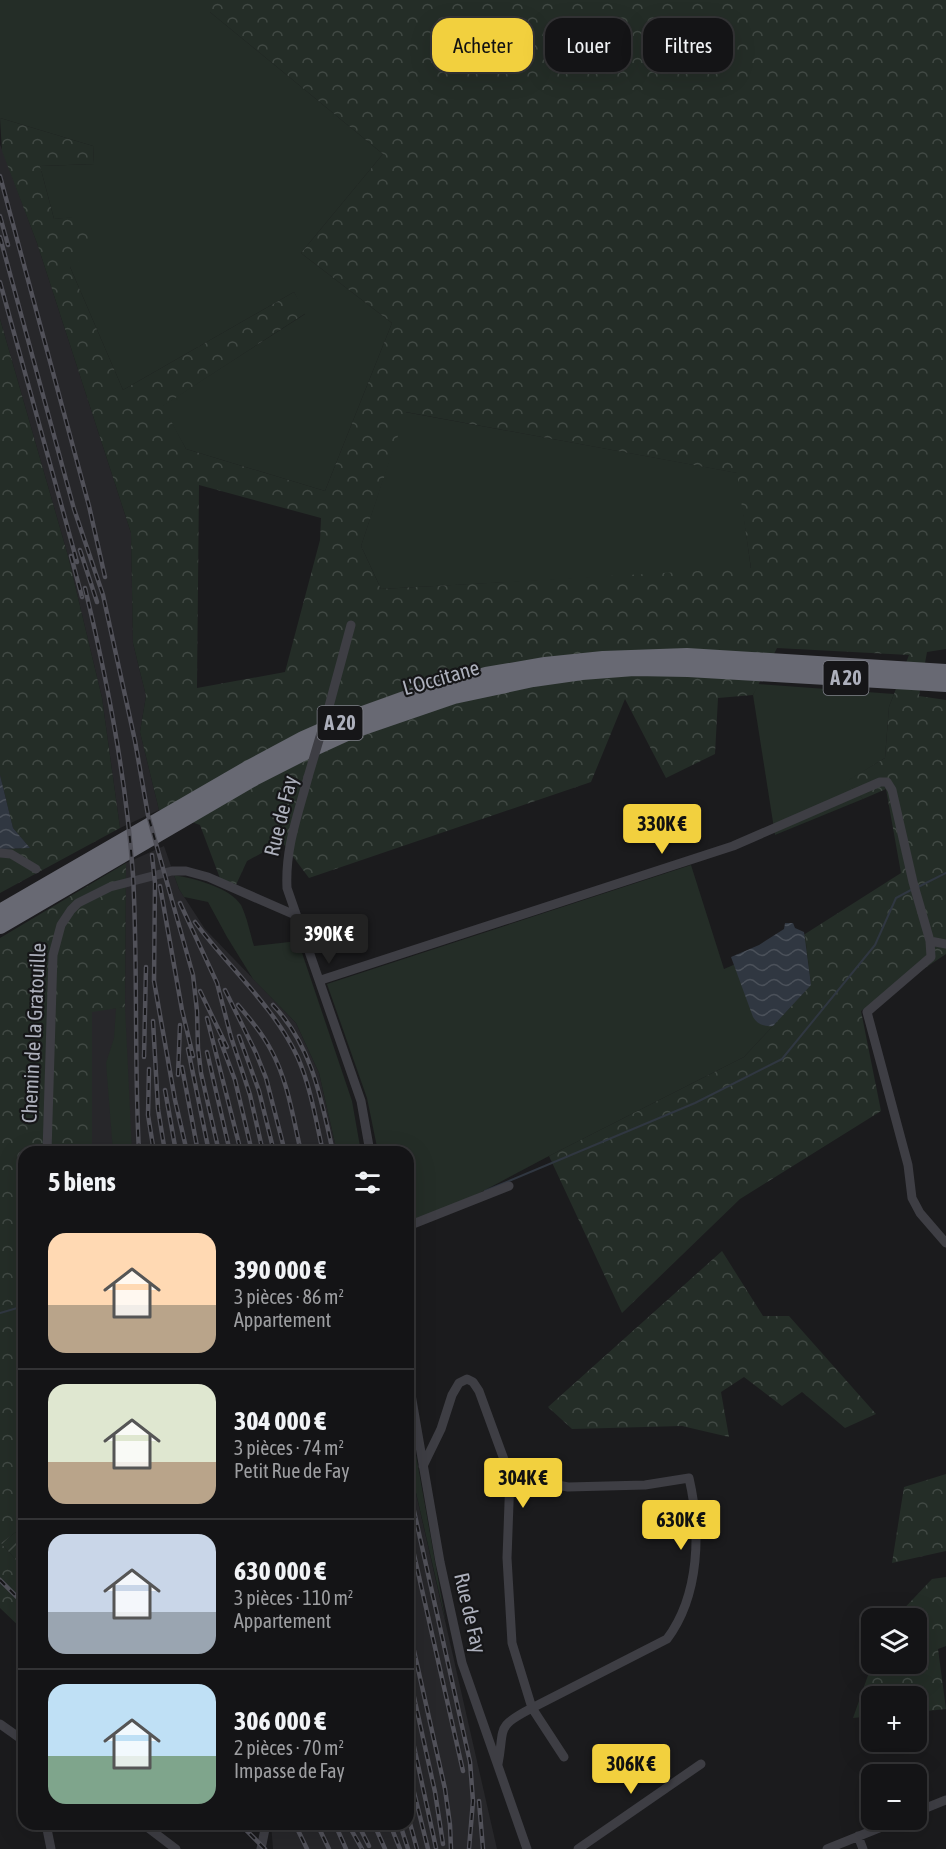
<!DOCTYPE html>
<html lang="fr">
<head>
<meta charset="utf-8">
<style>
	:root { --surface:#141416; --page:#1d1d1f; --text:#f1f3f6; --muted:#9d9ea1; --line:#333335; --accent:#f2d03e }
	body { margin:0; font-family:"Asap Condensed",sans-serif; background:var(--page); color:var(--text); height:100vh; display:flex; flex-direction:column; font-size:22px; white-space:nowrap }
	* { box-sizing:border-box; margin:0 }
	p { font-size:20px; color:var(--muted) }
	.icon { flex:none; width:33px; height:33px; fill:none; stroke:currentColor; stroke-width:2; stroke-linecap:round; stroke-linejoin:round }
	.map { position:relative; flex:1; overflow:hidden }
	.side { position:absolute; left:18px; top:1146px; width:396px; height:684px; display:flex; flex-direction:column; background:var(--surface); border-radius:18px; box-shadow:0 6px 24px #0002,0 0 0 2px var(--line) }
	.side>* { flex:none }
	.hud { position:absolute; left:432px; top:18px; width:423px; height:54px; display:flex; gap:12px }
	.controls { position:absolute; left:861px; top:1608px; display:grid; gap:12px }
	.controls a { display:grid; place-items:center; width:66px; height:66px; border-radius:12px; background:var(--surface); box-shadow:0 6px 24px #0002,0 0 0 2px var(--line); font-size:30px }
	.price { position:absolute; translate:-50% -51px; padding:0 14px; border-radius:6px; background:var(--accent); color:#111; font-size:20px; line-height:39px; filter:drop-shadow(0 2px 3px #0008) }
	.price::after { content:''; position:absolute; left:50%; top:36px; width:18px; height:14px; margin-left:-9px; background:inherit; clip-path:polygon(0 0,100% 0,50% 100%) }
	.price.current { background:#222; color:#fff }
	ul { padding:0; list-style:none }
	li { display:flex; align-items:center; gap:18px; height:150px; padding:0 30px }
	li+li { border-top:2px solid var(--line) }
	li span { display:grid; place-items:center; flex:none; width:168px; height:120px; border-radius:18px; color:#555 }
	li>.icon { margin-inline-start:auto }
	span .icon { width:72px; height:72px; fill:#fffc; stroke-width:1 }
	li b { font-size:26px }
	h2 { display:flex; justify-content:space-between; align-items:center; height:72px; padding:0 30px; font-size:26px }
	.tag { padding:0 21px; border-radius:18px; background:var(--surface); box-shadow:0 6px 24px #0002,0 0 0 2px var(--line); font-size:21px; line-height:54px }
	.tag.current { background:var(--accent); color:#111 }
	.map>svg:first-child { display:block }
	.built { fill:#27272a }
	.grass { fill:#242d27 }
	.forest { fill:url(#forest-crowns); fill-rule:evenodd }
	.garden { fill:url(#garden-furrows) }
	.water { fill:url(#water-waves) }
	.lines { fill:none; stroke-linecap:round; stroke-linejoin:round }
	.stream { stroke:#303741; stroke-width:2 }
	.street { stroke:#3e3e44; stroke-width:9 }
	.highway { stroke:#686973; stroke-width:16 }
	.rail-casing { stroke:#515159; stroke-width:4.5 }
	.rail { stroke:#161618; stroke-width:2; stroke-dasharray:7; stroke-linecap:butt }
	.street-bridge { stroke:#3e3e44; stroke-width:9 }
	.labels { text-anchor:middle; stroke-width:4.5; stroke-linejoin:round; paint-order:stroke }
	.shield { fill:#161618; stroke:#80828b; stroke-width:1.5 }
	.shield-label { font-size:20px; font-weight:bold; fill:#adb0bc }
	.street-label { font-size:21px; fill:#adb0bc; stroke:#161618 }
</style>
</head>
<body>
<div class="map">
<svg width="946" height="1849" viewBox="0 0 946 1849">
	<defs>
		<pattern id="forest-crowns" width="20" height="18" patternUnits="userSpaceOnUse" patternTransform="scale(1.5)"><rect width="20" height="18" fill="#242d27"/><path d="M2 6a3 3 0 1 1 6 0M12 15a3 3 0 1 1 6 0" fill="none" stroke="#414944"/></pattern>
		<pattern id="garden-furrows" width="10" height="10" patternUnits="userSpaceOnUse" patternTransform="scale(1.5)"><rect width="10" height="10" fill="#242d27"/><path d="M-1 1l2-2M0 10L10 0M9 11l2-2" fill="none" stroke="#414944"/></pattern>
		<pattern id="water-waves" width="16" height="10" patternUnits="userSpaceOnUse" patternTransform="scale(1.5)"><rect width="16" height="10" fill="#303741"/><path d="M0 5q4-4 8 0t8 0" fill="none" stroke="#4b515a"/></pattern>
	</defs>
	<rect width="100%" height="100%" fill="#1b1b1d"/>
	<!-- built -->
	<path class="built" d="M0,144L37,243L131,533L133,643L146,696L140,732L159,810L120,828L102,698L68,556L0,319Z
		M164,846L179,889L205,929L296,1023L319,1073L337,1152H92V1011L125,1007L126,863Z
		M408,1458L497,1849H273L271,1824H408Z"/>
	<!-- grass -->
	<path class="grass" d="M0,0H210V12L383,154L301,253L392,323L325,491L186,449L162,406L305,314L294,292L123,390L70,267L91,216L54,219L40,166L94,164L93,146L0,118Z
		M405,412L738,473L751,569L381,589L361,546Z
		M758,684L894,694L889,707L885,758L846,782L863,799L775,835L753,695Z
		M691,865L724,969L805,934L811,985L744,1057L549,1156L408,1231V1152H378L367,1098L327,984Z
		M174,875C193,878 231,888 241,905C247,917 250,933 254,946L298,941L352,1101L361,1152H337L319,1073L296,1023L253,979L227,937L208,902L184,897L179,889Z
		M125,1007L132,1152H113L106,1063L114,1038L116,1008Z
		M408,1410L446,1623L408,1458Z"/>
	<!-- forest -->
	<path class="forest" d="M210,0H946V649L927,652L919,696L946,700V954L861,1011L881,1111L740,1199L622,1313L549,1156L744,1057L811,985L805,934L901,873L886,789L863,799L845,782L885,758L889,707L909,655L777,648L753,695L718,698L715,754L666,778L625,699L591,782L309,878L282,842L247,861L235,887L221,881L200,825L159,810L140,732L146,696L133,643L131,533L37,243L2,151L0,118L93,146L94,164L40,166L54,219L91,215L92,252L70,267L123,390L294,292L306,313L163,406L186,449L325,491L392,323L301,253L383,154L210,12ZM406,412L737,473L751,568L381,589L361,546ZM199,485L321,518L320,540L285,672L197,688Z
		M0,319L68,556L102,698L120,828L0,893V849L30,848L13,828L0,775Z
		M126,863L125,1007L92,1012V1152H24V1526L1,1543L24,1569L23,1630L0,1608V938Z
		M722,1251L763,1316H789L876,1414L845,1428L802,1392L782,1406L744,1377L721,1392L729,1437L682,1426L572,1429L548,1407Z
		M946,1474V1551L892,1563L904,1487Z
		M946,1577V1646L938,1649L946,1709L917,1712L916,1696H872L871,1716L853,1718L872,1664H916V1618H895L932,1579Z"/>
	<!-- garden -->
	<path class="garden" d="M24,1526V1569L1,1543Z"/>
	<!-- water -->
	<path class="water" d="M0,775L13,828L30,848L0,849Z
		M785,923H793L795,928L804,932L811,985L773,1026C764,1027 757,1024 753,1017L731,957L759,945L784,929Z"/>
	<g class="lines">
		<!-- stream -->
		<path class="stream" d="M916,888L946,873
			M485,1191L695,1103L782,1059L875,945L896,898L911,890
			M0,1313L24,1306"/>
		<!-- street -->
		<path class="street" d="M328,710L351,625
			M308,777C298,815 285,848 287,888L361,1101L370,1152
			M0,853L11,854L36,869
			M930,941L946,944
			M321,980L733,846L880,782H887L892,790L913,882L930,941L931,957L867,1012L908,1165L912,1198L920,1213L946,1243
			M47,1152L53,955L61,925L71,910L78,903L110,887L172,871H186L208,877L295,915
			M408,1226L509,1186
			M408,1377L440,1562L462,1663L527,1849
			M423,1466L441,1429L452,1395L459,1383L467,1379L473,1382L479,1391L510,1476L507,1558L512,1643L532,1708C495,1727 505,1727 498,1764
			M510,1476L568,1487L645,1485L689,1478C701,1530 700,1595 667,1639L532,1708L564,1757
			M0,1724L24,1741
			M916,1812L946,1800
			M46,1824L51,1849
			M143,1824L176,1849
			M858,1836L863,1849
			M261,1849L266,1824
			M578,1849L701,1764
			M827,1849L899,1820"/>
		<!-- highway -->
		<path class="highway" d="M0,912L249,768L303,739L346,720L421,693L486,675L545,665L603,659L687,656L946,672
			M0,926L254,778L301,754L349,732L454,696L533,679L582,672L634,668L688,669L946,684"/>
		<!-- rail casing -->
		<g class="rail-casing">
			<path id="rail" d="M0,176L89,506L105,577
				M0,216L8,245
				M0,237L74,509L103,595L135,741L148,815L193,975L197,1011L198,1048L201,1073L219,1152
				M0,282L77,562
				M80,550L97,602
				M71,556L82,597
				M85,588C108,684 126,777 133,875C138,967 134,1060 139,1152
				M152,855L155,883L154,981L175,1100L187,1152
				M160,886L182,1010L193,1056
				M180,903L217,983L231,1037L250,1095L263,1152
				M195,922C228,967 274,1006 298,1058C311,1088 316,1121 323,1152
				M225,990L256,1053L266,1078L285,1152
				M200,991L227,1047
				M238,1005C250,1019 262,1033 271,1050C288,1081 293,1118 301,1152
				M273,1005C312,1046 321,1098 333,1152
				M207,1018L241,1152
				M153,1021L158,1109L165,1152
				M239,1036L259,1091L274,1152
				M220,1040L235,1080L252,1152
				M188,1049L209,1152
				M207,1052L230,1152
				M144,1057L146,967
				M182,1067L198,1152
				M149,1069L148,1115L154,1152
				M178,1075L180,1025
				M165,1090L176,1152
				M408,1484L470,1762L473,1801L469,1849
				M408,1528L463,1771
				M0,1580L24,1604
				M408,1624L445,1789L450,1825L451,1849
				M408,1670L435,1792L443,1844
				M408,1719L436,1848
				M408,1768L428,1849
				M479,1801L483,1849
				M408,1816L417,1849
				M240,1824L265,1849
				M295,1824L307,1849
				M317,1824L329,1849
				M335,1824L346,1849
				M348,1824L362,1849
				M358,1824L369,1846
				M374,1824L385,1849
				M390,1824L400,1849
				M400,1824L408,1849"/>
		</g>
		<!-- rail -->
		<use href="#rail" class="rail"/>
		<!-- street-bridge -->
		<path class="street-bridge" d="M308,777L328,710"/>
	</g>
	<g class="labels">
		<!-- shield labels -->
		<g class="shield">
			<rect x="823.5" y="661" width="45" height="34" rx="4.5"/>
			<rect x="317.5" y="706" width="45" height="34" rx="4.5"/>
		</g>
		<g class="shield-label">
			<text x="846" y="685">A 20</text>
			<text x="340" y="730">A 20</text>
		</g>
		<!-- street labels -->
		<g class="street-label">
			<text transform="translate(441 678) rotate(-16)" y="7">L'Occitane</text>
			<text transform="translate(281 816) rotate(-76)" y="7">Rue de Fay</text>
			<text transform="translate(34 1033) rotate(-87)" y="7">Chemin de la Gratouille</text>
			<text transform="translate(470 1613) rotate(77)" y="7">Rue de Fay</text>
		</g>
	</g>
</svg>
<div class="controls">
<a><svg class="icon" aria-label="layers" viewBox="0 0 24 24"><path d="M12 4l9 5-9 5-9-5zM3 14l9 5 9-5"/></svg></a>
<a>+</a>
<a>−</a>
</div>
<b class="price" style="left:662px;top:855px">330K €</b>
<b class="price current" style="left:329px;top:965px">390K €</b>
<b class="price" style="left:523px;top:1509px">304K €</b>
<b class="price" style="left:681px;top:1551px">630K €</b>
<b class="price" style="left:631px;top:1795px">306K €</b>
<div class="hud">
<a class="tag current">Acheter</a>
<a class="tag">Louer</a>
<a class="tag">Filtres</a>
</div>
<section class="side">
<h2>5 biens<svg class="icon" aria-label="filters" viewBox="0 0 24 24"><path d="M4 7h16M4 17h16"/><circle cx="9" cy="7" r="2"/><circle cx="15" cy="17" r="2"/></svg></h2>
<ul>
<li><span style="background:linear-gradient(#ffd9b3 60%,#b9a48a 0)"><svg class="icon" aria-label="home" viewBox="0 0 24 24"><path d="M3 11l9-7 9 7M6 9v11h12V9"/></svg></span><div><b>390 000 €</b><p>3 pièces · 86 m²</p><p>Appartement</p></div></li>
<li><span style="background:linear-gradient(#dfe7d0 65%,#b9a48a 0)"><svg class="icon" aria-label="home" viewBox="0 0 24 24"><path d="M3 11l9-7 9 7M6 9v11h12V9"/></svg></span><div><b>304 000 €</b><p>3 pièces · 74 m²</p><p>Petit Rue de Fay</p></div></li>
<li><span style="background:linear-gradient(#c9d6e8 65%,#9aa5b1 0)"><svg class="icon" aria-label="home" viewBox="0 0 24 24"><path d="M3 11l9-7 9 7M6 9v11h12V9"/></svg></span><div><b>630 000 €</b><p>3 pièces · 110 m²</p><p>Appartement</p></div></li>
<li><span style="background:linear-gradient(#bfe0f5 60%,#7fa58c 0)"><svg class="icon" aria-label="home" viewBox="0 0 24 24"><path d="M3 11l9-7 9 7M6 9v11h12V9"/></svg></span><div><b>306 000 €</b><p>2 pièces · 70 m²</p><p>Impasse de Fay</p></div></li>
</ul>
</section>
</div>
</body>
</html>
